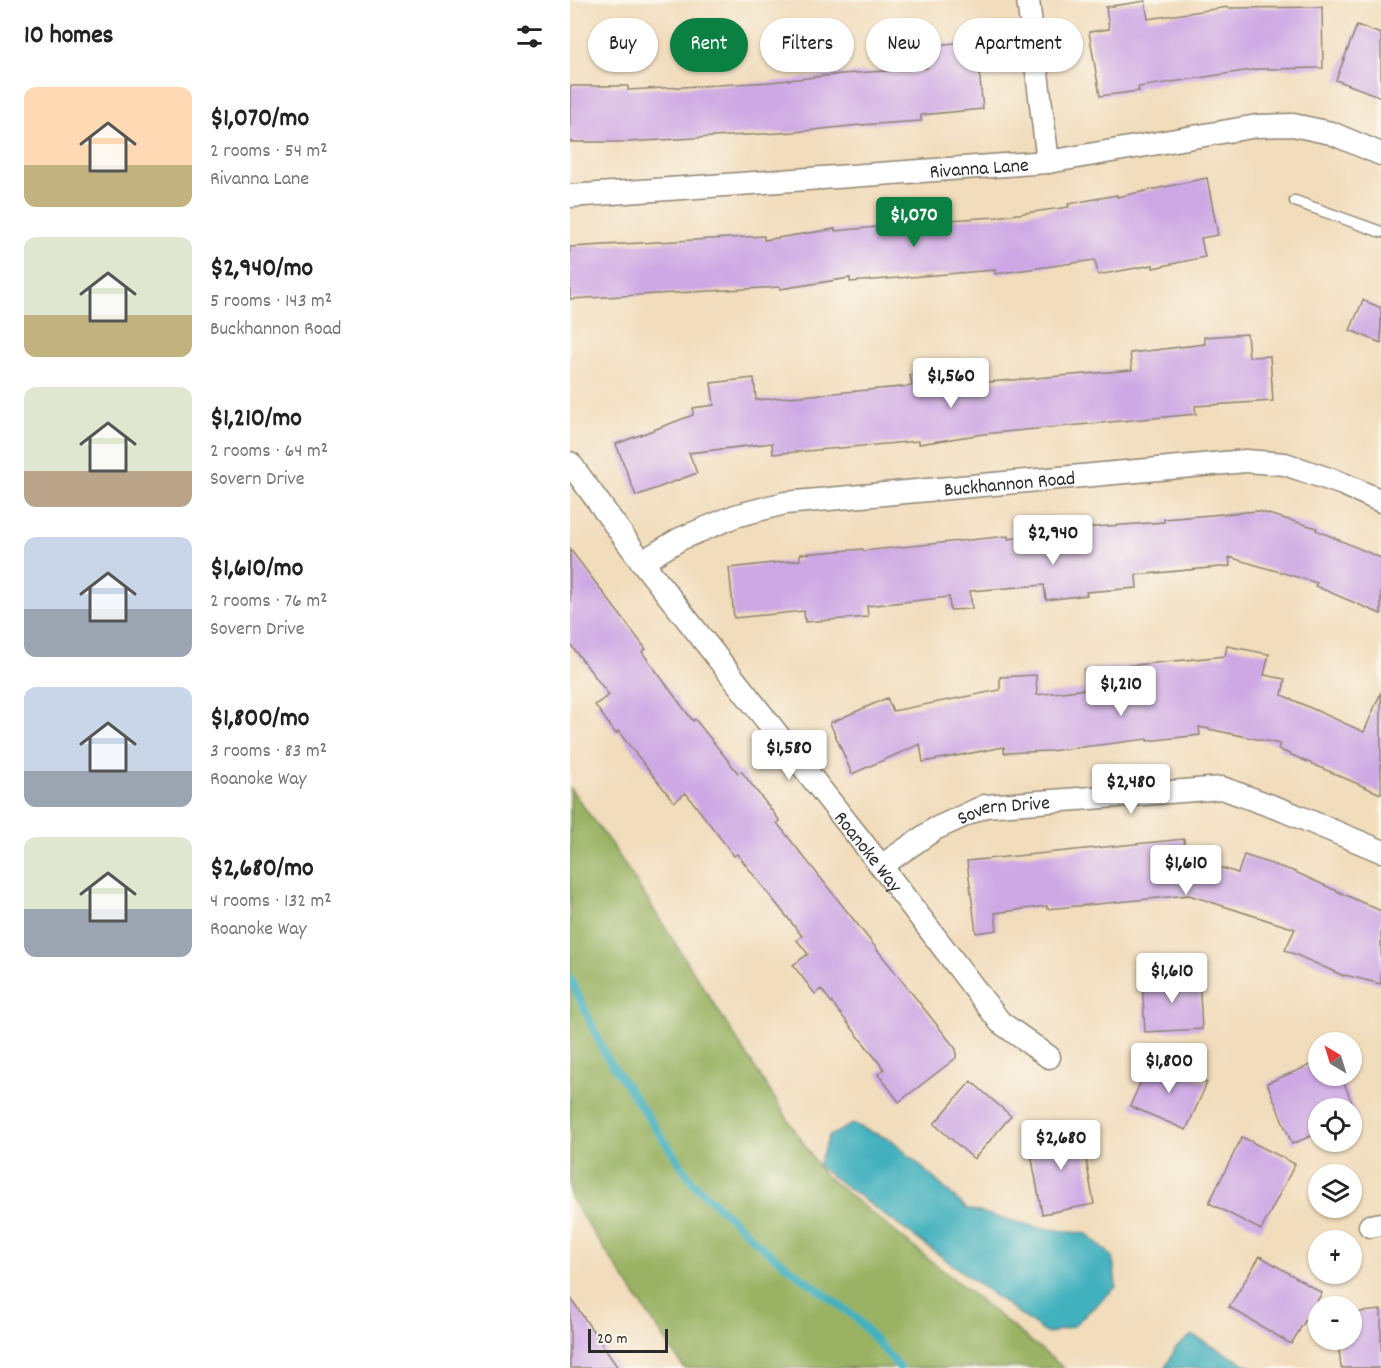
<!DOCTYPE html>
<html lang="en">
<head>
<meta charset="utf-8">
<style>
	:root { --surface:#fff; --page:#f6f6f6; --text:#222; --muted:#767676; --accent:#0b8043 }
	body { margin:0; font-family:Dekko,sans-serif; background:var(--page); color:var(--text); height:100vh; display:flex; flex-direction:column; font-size:22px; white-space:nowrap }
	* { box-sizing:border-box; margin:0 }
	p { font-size:20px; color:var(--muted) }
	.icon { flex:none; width:33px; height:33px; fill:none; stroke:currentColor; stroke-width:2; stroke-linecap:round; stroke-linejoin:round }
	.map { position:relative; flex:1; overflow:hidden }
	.details { display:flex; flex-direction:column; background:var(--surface); width:570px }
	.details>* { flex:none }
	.hud { position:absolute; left:18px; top:18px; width:570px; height:54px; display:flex; gap:12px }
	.needle { width:39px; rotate:322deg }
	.controls { position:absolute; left:738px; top:1032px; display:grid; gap:12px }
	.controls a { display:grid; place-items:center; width:54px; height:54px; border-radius:50%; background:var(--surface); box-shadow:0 2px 4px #0004; font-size:30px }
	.scale { position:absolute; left:18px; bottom:15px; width:80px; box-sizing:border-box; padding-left:6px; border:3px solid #2b2b2b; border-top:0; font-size:16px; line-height:21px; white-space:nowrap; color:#2b2b2b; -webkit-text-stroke:4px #fbf7ec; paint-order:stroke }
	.price { position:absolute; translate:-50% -51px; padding:0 14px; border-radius:6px; background:#fff; color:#222; font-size:20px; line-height:39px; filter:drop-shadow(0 2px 3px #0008) }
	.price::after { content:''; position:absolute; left:50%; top:36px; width:18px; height:14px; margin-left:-9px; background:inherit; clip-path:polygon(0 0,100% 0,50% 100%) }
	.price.current { background:var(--accent); color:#fff }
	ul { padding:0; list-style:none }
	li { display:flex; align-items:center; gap:18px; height:150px; padding:0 24px }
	li span { display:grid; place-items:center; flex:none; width:168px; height:120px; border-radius:12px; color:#555 }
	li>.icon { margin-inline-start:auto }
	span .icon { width:72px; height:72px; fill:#fffc; stroke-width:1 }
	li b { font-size:26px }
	h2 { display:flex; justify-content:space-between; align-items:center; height:72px; padding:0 24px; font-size:26px }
	.tag { padding:0 21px; border-radius:27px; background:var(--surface); box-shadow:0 2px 4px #0004; font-size:21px; line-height:54px }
	.tag.current { background:var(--accent); color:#fff }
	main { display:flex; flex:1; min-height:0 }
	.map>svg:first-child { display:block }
	.forest { fill:#99b263; stroke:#626e47; stroke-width:1.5 }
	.water { fill:#42b1be; stroke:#366e74; stroke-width:1.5 }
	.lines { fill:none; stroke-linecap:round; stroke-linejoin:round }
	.stream { stroke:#42b1be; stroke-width:8 }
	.building { fill:#cda8e4 }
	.service-casing { stroke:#8e8473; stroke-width:13 }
	.minor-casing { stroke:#8e8473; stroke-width:25 }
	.service { stroke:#fff; stroke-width:10 }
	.minor { stroke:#fff; stroke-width:22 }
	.labels { text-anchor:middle; stroke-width:4.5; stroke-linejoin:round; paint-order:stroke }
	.street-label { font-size:20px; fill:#2b2b2b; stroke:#fbf7ec }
</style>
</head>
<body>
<main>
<section class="details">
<h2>10 homes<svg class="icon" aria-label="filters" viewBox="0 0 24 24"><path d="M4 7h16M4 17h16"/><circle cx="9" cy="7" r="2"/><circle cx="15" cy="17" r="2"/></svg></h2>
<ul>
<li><span style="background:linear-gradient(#ffd9b3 65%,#c2b280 0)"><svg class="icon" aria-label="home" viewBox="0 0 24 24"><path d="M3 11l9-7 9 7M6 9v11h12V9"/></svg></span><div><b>$1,070/mo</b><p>2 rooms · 54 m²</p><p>Rivanna Lane</p></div></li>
<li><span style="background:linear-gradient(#dfe7d0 65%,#c2b280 0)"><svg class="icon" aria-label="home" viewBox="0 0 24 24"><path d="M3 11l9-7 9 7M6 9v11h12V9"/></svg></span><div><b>$2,940/mo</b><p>5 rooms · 143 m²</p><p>Buckhannon Road</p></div></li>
<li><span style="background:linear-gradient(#dfe7d0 70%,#b9a48a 0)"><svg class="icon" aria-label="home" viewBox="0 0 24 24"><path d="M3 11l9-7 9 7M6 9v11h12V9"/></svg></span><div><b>$1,210/mo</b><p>2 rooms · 64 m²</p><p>Sovern Drive</p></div></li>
<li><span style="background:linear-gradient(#c9d6e8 60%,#9aa5b1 0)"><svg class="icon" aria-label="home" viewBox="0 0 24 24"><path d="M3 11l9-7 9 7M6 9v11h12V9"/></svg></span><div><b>$1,610/mo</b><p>2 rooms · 76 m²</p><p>Sovern Drive</p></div></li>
<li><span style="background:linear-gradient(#c9d6e8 70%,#9aa5b1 0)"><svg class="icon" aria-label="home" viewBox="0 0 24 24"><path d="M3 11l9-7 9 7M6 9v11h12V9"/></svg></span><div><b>$1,800/mo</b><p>3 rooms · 83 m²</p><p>Roanoke Way</p></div></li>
<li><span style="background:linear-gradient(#dfe7d0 60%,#9aa5b1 0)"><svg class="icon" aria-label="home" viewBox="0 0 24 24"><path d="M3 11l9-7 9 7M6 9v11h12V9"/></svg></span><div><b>$2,680/mo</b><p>4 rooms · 132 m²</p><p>Roanoke Way</p></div></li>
</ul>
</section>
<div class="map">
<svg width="811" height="1368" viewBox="0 0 811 1368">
	<rect width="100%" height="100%" fill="#fbf7ec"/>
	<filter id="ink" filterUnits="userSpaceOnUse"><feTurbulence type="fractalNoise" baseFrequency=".0167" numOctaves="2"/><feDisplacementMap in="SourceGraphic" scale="12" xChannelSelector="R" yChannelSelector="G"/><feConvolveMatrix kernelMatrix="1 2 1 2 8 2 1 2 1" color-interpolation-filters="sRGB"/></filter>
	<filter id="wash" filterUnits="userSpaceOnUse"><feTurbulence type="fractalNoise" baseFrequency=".008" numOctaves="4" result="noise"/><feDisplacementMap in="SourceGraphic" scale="24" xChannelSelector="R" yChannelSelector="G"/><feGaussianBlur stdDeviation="1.35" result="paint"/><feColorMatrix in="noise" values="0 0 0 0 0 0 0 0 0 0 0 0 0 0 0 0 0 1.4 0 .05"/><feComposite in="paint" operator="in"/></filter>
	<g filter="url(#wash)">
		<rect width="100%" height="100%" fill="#f1dcbb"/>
		<!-- forest -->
		<path class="forest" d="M0,788L46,851L253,1174L494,1368H114L0,1198Z"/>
		<!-- water -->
		<path class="water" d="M283,1124L323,1141L397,1209L466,1227L517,1234L543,1257L546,1287L503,1326L477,1334L248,1166L259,1136Z
			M622,1335L682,1368H595L606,1348Z"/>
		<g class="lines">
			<!-- stream -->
			<path class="stream" d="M0,978L36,1056L124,1184L193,1248L285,1317L330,1368"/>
		</g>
		<g id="blocks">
			<!-- building -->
			<path class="building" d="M575,1L578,19L658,7V8L752,7L753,68L688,69L568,87L569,91L530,96L519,32L539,29L536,7Z
				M787,25L811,34V97L766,80Z
				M406,41L413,109L351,115V121L290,125L225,132L58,142H0V86H58V90L201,82L272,74L357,68L354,46Z
				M637,178L648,235L631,238L635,257L583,268V265L528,275L525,260L425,274V270L280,282V278L210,289V287L0,299V247L194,236V240L265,229V231L349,223V222L426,217L499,207L498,204L547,195V197Z
				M793,300L811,308V343L780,330Z
				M677,334L679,357L700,356L703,401L625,406L626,414L413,434L349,444V441L203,454L202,443L119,453L127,473L66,496L46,444L123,415V408L144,405L141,383L184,378L186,400L342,386L340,375L361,372L364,389L406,383L562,370L560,353L635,344L634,337Z
				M688,511L747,528L746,530L811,558V614L745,586L747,583L659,557L660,566L566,575L567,588L516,592L517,595L476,600L474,585L400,591L402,609L380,610L379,597L297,606L298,617L235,622L234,611L164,618L159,568L230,560V554L293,549V551L438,536V539L525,527L594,522V519Z
				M0,549L76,649L72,652L123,721L125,719L168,773L171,771L210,821L207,823L386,1049V1058L329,1102L308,1074L314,1069L251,989L245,994L223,965L238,954L227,940L232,936L167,854L164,856L116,793L104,802L48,731L46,734L25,705L39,695L0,644Z
				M657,646L699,654L694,675L715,679L712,695L794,732L811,692V794L708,749L710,744L629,727L630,735L577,741V739L480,751L434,753V747L353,762L350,744L282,774L260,723L317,698L323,711L430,690V677L466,675L467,695L516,689L514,670L655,656Z
				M614,839L616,857L668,873L674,855L723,871L811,911V984L775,975L774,976L715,950L725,929L619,895L477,909V906L425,913L427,930L406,933L397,861Z
				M629,976L632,1029L575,1032L572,980Z
				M581,1059L637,1083L616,1130L560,1106Z
				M748,1062V1076H771L788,1117L782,1119V1108H748V1133L722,1144L697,1083Z
				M401,1081L441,1116L404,1159L364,1124Z
				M510,1127L524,1204L472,1214L458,1137Z
				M672,1137L725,1164L691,1230L639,1203Z
				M690,1256L752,1293L721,1344L659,1307Z
				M0,1297L48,1368H0Z
				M811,1310V1368H771L768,1340H782V1313Z"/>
		</g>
	</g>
	<g filter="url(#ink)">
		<use href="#blocks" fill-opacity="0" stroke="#8e8473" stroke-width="1.5"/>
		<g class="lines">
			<!-- service casing -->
			<g class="service-casing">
				<path id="service" d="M725,201L811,232"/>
			</g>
			<!-- minor casing -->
			<g class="minor-casing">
				<g id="minor">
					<path d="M458,0L478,162"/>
					<path id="s1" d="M0,196L478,162L687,126L723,125L761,133L811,154"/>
					<path id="s2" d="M0,463L72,562L311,866L430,1022L479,1057"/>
					<path id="s3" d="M72,562L110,539L165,516L215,503L676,461L715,464L773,484L811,501"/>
					<path id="s4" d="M311,866L365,829L415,806L652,788L715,811L811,851"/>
					<path d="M800,1226L811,1224"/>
				</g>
			</g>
			<!-- service -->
			<use href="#service" class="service"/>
			<!-- minor -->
			<use href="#minor" class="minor"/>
		</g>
	</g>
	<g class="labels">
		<!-- street labels -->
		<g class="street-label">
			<text dy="7" stroke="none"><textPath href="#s1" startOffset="410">Rivanna Lane</textPath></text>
			<text dy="7" stroke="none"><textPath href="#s3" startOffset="381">Buckhannon Road</textPath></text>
			<text dy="7" stroke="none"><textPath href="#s4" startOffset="138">Sovern Drive</textPath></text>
			<text dy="7" stroke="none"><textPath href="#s2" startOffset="490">Roanoke Way</textPath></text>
		</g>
	</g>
</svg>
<div class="controls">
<a><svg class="needle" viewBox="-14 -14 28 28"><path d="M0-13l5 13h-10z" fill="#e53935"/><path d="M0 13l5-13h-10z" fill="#767676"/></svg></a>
<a><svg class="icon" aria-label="locate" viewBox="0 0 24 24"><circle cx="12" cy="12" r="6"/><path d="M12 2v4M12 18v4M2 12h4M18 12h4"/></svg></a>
<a><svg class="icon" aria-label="layers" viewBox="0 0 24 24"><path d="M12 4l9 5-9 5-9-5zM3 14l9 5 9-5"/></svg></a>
<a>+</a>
<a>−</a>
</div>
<div class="scale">20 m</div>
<b class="price current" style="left:344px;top:248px">$1,070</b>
<b class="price" style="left:381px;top:409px">$1,560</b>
<b class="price" style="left:483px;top:566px">$2,940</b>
<b class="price" style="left:551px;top:717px">$1,210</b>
<b class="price" style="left:219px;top:781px">$1,580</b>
<b class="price" style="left:561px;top:815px">$2,480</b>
<b class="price" style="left:616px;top:896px">$1,610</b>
<b class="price" style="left:602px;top:1004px">$1,610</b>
<b class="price" style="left:599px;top:1094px">$1,800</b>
<b class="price" style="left:491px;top:1171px">$2,680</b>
<div class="hud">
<a class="tag">Buy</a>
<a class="tag current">Rent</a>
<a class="tag">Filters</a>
<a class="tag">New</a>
<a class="tag">Apartment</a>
</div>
</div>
</main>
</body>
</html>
